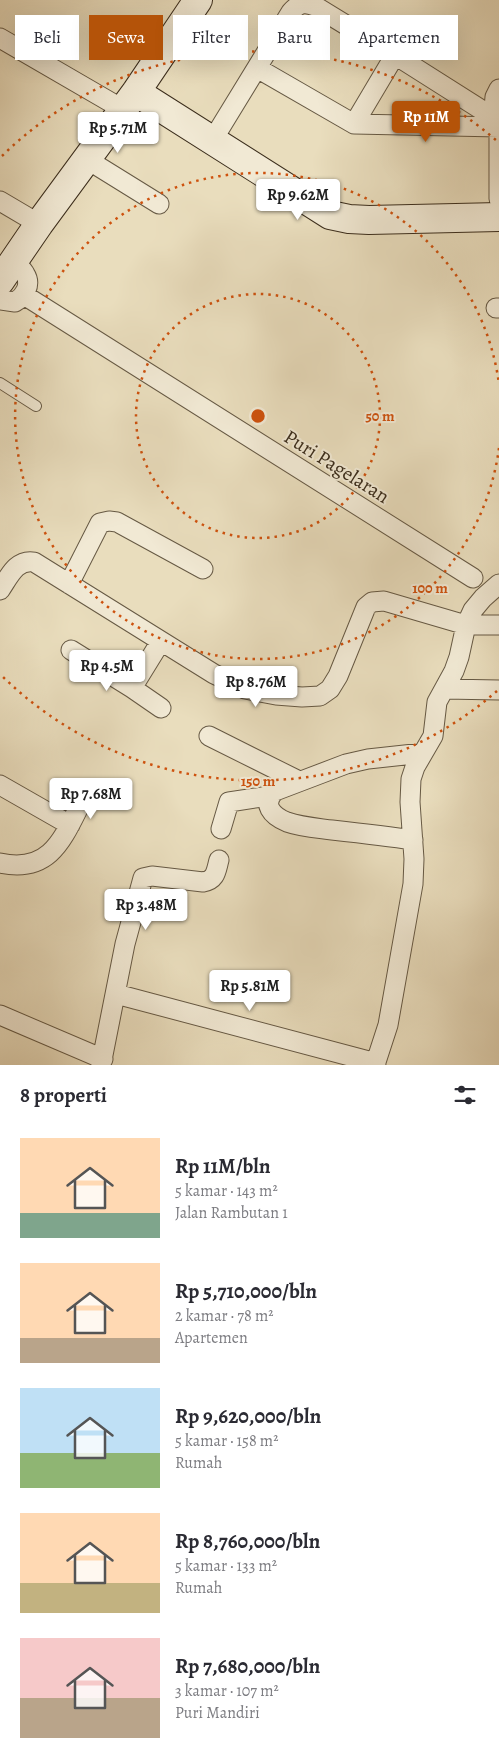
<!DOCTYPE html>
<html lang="id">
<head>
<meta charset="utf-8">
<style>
	:root { --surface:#fff; --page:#f7f7f7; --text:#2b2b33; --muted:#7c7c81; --accent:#b45309 }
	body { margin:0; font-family:Alegreya,serif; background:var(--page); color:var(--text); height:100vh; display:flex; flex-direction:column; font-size:19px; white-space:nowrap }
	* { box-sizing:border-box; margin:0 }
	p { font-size:16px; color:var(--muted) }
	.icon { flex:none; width:28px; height:28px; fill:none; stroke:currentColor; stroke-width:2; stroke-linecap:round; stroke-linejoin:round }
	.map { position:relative; height:1065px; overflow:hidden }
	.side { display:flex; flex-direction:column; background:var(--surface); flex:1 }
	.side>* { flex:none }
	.banner { position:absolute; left:15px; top:15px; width:470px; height:45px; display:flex; gap:10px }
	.price { position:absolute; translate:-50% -42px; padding:0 11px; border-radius:5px; background:#fff; color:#222; font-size:16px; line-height:32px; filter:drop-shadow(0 1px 2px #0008) }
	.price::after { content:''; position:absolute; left:50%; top:30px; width:15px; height:11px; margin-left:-8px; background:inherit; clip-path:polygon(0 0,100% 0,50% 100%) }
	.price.on { background:var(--accent); color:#fff }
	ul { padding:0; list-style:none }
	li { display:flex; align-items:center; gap:15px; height:125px; padding:0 20px }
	li span { display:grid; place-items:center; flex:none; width:140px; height:100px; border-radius:0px; color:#555 }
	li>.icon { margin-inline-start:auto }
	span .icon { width:60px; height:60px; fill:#fffc; stroke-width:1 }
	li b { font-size:21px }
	h2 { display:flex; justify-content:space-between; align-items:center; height:60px; padding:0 20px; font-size:21px }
	.chip { padding:0 18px; border-radius:0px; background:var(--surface); box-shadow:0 5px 20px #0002; font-size:18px; line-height:45px }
	.chip.on { background:var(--accent); color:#fff }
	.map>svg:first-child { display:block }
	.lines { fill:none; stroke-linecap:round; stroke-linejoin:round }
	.lane-casing { stroke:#665944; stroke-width:12 }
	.street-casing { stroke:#665944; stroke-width:21 }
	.secondary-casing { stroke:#3b2d1c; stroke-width:30 }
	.lane { stroke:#f1e9d4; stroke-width:10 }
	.street { stroke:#f1e9d4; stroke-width:19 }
	.secondary { stroke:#f1e9d4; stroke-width:28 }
	.ring { fill:none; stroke:#ce520e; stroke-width:2.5; stroke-dasharray:2.5 5 }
	.labels { text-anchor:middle; stroke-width:4; stroke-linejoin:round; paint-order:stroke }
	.street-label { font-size:20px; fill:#3b2d1c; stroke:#f1e9d4 }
	.centre { fill:#ce520e; stroke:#f1e9d4; stroke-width:2.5 }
	.ring-label { font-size:15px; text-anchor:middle; font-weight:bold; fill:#ce520e; stroke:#f1e9d4; stroke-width:4; stroke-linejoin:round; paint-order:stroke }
</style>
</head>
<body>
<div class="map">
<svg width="499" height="1065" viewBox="0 0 499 1065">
	<rect width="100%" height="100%" fill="#e9ddbd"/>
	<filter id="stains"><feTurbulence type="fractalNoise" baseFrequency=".004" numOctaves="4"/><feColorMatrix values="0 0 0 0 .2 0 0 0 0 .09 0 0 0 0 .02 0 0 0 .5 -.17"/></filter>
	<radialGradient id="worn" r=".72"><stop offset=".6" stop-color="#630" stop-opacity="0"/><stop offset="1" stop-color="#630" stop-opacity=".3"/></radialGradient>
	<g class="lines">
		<!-- lane casing -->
		<g class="lane-casing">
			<path id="lane" d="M0,383L36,406"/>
		</g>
		<!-- street casing -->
		<g class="street-casing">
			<path id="street" d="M0,38L124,110
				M395,55L496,119
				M257,68L354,124L499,127
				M499,89L495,97L494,108L499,127V199
				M212,141L291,12C299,3 304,2 315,6L395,55L354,124
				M88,160L159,204
				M0,201L39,224
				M24,295L473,578
				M0,300L15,302C24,297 32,285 25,274C23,269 17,265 13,261
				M496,308H499
				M69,584L100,523L109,521L117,522L203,569
				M0,590C9,577 16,559 34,562L214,674L245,689L276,695L302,697L320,696L330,689L338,676L366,607L372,602L384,601L466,625H499
				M71,650L132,688L161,708
				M132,688L161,641
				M445,689L499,690
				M209,736L299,781
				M0,785L70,825
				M221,829L229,802L269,796
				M413,840C386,836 359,833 332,830C317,828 301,827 287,822C272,816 261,804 275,791L346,764L368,759L423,753
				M0,863C51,874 63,838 83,799
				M116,994L376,1063
				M0,1015L103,1059
				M101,1065L125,944L143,878L152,876L203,882C216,880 216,871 219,860
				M375,1065L388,1025L413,884L414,859L410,802L411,779L415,767L433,736L437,702L454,671L459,657L466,625L473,610L483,598L499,584"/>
		</g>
		<!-- secondary casing -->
		<g class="secondary-casing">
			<path id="secondary" d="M136,92L330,215L349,219L369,220L499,217
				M0,281L39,224L136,92L198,0"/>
		</g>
		<!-- lane -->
		<use href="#lane" class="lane"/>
		<!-- street -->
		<use href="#street" class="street"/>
		<!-- secondary -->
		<use href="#secondary" class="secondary"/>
	</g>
	<!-- distance rings -->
	<g class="ring">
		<circle cx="258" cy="416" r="122"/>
		<path d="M499 448A243 243 0 1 1 499 384"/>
		<path d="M497 691A365 365 0 0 1 2 676M2 156A365 365 0 0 1 497 141"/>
	</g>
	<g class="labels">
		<!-- street labels -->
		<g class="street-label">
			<text transform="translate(337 466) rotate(32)" y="7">Puri Pagelaran</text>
		</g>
	</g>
	<circle cx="258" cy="416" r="8" class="centre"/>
	<g class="ring-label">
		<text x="380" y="421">50 m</text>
		<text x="430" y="593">100 m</text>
		<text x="258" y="786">150 m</text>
	</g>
	<rect width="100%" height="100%" filter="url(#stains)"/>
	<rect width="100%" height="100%" fill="url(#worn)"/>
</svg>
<b class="price on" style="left:426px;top:143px">Rp 11M</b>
<b class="price" style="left:118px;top:154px">Rp 5.71M</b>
<b class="price" style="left:298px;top:221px">Rp 9.62M</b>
<b class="price" style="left:107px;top:692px">Rp 4.5M</b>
<b class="price" style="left:256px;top:708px">Rp 8.76M</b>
<b class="price" style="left:91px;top:820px">Rp 7.68M</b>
<b class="price" style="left:146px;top:931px">Rp 3.48M</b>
<b class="price" style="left:250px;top:1012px">Rp 5.81M</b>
<div class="banner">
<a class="chip">Beli</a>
<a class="chip on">Sewa</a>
<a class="chip">Filter</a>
<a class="chip">Baru</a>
<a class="chip">Apartemen</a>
</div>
</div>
<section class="side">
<h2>8 properti<svg class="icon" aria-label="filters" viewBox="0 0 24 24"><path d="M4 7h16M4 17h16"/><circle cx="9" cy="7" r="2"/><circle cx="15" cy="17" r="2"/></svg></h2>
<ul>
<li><span style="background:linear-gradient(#ffd9b3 75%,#7fa58c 0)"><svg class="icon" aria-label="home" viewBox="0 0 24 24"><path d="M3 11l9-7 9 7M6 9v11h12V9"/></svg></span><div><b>Rp 11M/bln</b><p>5 kamar · 143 m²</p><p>Jalan Rambutan 1</p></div></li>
<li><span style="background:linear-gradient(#ffd9b3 75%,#b9a48a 0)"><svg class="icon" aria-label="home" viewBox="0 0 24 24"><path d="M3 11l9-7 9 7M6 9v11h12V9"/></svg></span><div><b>Rp 5,710,000/bln</b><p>2 kamar · 78 m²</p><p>Apartemen</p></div></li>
<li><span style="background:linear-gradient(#bfe0f5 65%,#8fb573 0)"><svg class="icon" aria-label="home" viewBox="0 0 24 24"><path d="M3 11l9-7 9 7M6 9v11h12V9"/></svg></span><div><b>Rp 9,620,000/bln</b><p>5 kamar · 158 m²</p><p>Rumah</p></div></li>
<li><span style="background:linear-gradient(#ffd9b3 70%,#c2b280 0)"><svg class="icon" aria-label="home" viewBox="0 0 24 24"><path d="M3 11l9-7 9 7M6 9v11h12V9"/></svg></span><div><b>Rp 8,760,000/bln</b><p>5 kamar · 133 m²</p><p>Rumah</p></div></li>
<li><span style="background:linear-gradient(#f6c9c9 60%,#b9a48a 0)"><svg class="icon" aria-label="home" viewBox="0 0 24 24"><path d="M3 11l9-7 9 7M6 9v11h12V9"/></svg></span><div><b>Rp 7,680,000/bln</b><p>3 kamar · 107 m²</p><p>Puri Mandiri</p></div></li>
</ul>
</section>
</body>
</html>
